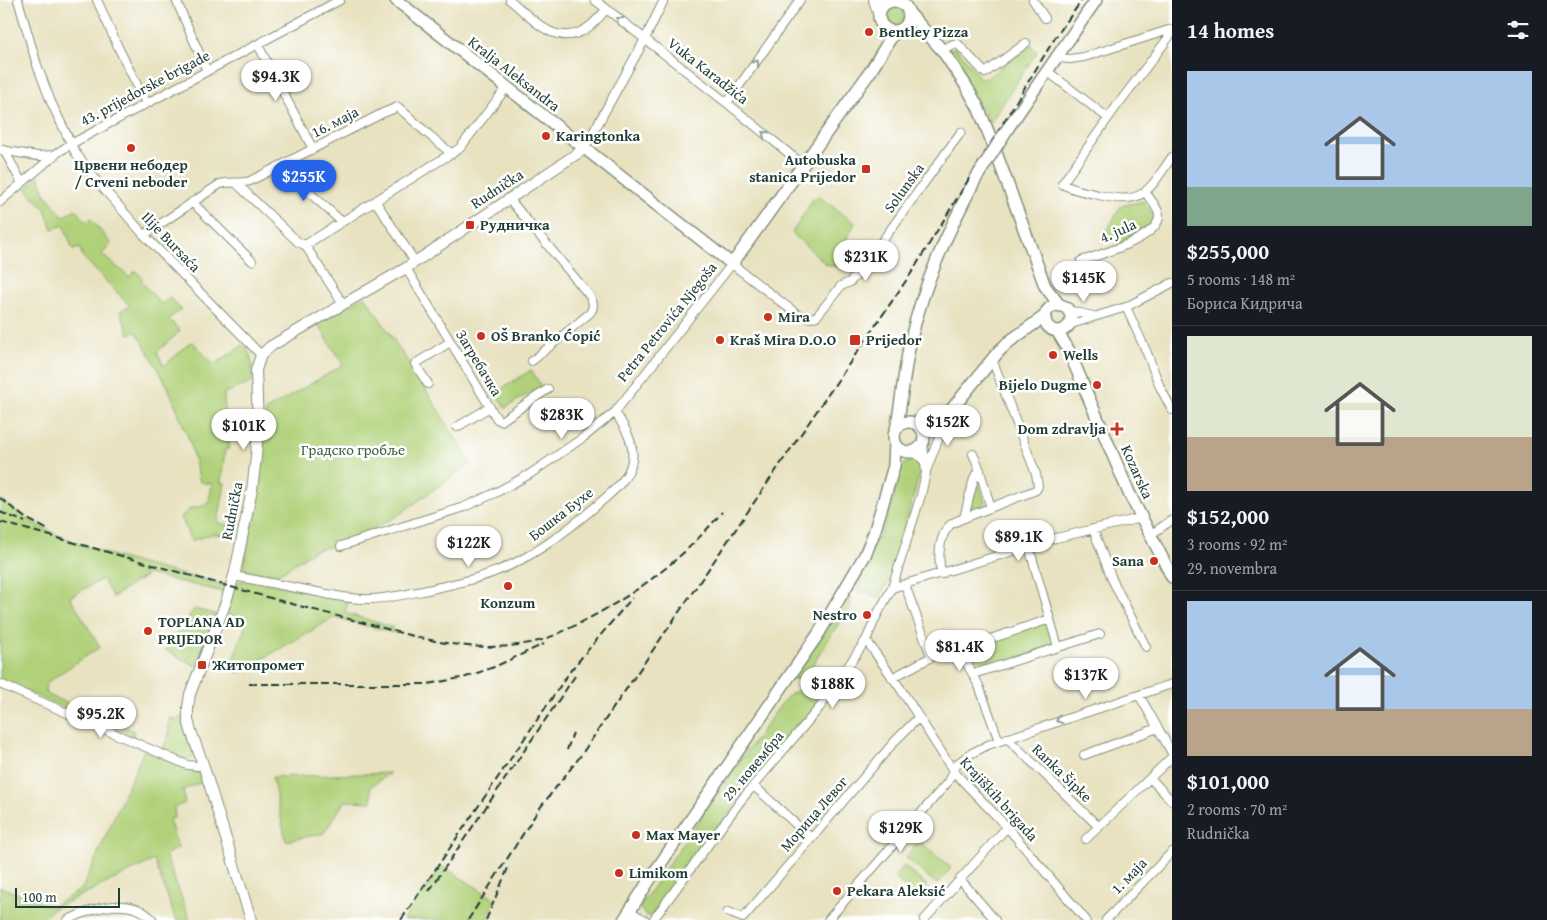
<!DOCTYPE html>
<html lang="en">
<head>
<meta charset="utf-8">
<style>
	:root { --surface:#171b24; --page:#242831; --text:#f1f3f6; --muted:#9ea1a6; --line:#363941; --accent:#2563eb }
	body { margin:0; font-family:"Gentium Book Plus",serif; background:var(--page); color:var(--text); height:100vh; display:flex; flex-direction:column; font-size:19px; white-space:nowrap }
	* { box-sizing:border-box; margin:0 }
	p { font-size:16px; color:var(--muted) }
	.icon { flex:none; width:28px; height:28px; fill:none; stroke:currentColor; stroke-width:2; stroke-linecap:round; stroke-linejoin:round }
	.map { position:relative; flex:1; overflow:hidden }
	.sheet { display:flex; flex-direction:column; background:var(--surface); width:375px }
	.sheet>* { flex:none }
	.scale { position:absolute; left:15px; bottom:12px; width:105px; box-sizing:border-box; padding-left:5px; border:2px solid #1f3d34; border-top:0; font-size:14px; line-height:18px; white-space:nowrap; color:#1f3d34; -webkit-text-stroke:4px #fff; paint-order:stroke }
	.price { position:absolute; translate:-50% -42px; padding:0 11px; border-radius:18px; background:#fff; color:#222; font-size:16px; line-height:32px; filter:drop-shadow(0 1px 2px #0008) }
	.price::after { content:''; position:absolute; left:50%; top:30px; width:15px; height:11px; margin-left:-8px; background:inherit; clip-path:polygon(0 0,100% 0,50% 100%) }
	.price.selected { background:var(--accent); color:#fff }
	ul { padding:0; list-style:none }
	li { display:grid; align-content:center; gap:10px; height:265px; padding:0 15px }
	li+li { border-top:1px solid var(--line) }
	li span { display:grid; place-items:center; height:155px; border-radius:0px; color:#555 }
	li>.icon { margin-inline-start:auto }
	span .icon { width:90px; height:90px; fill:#fffc; stroke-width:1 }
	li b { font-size:21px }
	h2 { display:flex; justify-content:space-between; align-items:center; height:60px; padding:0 15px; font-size:21px }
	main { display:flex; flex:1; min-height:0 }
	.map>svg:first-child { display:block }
	.green { fill:#b0d179; stroke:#688756 }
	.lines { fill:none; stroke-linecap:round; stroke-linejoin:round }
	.street-casing { stroke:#84907a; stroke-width:10 }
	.secondary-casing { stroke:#84907a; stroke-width:12 }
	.primary-casing { stroke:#84907a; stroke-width:14 }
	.street { stroke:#fff; stroke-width:8 }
	.secondary { stroke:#fff; stroke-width:10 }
	.primary { stroke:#fff; stroke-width:11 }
	.rail { stroke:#1f3d34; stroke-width:2; stroke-dasharray:8 4; stroke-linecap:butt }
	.primary-bridge-casing { stroke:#84907a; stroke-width:14; stroke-linecap:butt }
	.primary-bridge { stroke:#fff; stroke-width:11 }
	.oneway { stroke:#8f9e9a }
	.poi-dot { fill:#c8321e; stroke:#fff; stroke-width:2 }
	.labels { text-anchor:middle; stroke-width:5; stroke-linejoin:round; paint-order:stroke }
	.poi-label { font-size:15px; font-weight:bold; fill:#1f3d34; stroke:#fff; text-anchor:start }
	.street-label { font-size:15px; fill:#1f3d34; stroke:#fff }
	.park-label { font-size:15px; fill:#436245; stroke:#fff }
</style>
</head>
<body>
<main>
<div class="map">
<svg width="1172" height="920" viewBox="0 0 1172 920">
	<rect width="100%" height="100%" fill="#fff"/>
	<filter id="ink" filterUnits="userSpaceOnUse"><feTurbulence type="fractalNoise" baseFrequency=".02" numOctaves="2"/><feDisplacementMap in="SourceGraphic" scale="10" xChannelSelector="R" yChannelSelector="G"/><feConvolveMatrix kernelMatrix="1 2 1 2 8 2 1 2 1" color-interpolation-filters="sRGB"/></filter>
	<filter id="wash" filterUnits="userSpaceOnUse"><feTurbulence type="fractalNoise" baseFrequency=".0096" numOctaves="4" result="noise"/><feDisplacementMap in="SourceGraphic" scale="20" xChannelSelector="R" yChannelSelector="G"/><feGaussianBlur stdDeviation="1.12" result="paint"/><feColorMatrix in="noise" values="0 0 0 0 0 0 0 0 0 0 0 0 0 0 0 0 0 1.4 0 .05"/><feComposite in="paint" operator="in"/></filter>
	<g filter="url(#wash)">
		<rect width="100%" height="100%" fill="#e8e2c0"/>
		<!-- green -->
		<path class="green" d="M884 16a10 10 0 1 1 20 0a10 10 0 1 1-20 0Z
			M1030,44L1037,52L990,123L949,51L952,48H955L959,51L979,77L983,79L987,78Z
			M39,176L45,193L63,217L76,209L86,222L91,219L111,244L102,254C110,263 120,268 129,277L136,271L143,279L141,281L161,304L170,298L181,309L169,319L180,331L157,352L164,366L192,341L214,365L243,345C254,354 252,370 252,383L224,393L225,412H220L221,430L229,431V449H225L221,483H225L218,523L235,526L233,535L212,534L191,541L181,517L191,508L200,507L209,502L212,484L200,482L190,442L168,387L137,332L129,334L120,311L130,306L82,256L80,248L73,250L64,225L52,229L45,209L26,189Z
			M818,196L855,223L846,240L841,264L837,267L826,264L792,233L813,199Z
			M1143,201L1155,217C1154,232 1132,239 1119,245L1107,231L1121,206Z
			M365,296L418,377L471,463L397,516L341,545L315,550L277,575L243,570C253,516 264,464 266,410L343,365L318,324Z
			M531,370L541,386L505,408L495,393Z
			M914,460L920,463L921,470L890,579L879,598H876L868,592L858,593C859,565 880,540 889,513C894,498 896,482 901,467L904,464Z
			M977,479L986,505L969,513Z
			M0,499C55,548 155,567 225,585L223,592L148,574L113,597L102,579L70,597L100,647L50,680L46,685L45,691L48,695L134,731V738L0,680Z
			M249,580L349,599L345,613L392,627L393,633L335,617L238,673L232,663L247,621L226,613L235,582Z
			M847,597L851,602L847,617L839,623L805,677L798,679H792Z
			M194,609L215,614L196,666L165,650Z
			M1043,623L1050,625L1054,641L1051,647L978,670L972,668L966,657L969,649Z
			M830,684L820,702L759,772L657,911L651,916H646L641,910L640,906L736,766L785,699C799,687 812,686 830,684Z
			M184,718V730L195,754L194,757L189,760L162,750L169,735V719Z
			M144,750L202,774L204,781L183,790L185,803L174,808L175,817L169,820L178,848L165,855L190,920H176L154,860L53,909L40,920H0V887L51,907L82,889Z
			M390,773L370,787L372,802L345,801L324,833L286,841L272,777Z
			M919,841L951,868L937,884L905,857Z
			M442,866L495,899L488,920H403Z
			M904,866L927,886L917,898L894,877Z"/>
	</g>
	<g filter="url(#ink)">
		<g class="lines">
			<!-- street casing -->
			<g class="street-casing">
				<path id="street" d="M18,0L37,65L51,102L75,152L96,180L144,235L261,355
					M97,0L118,47L146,103
					M176,0L207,71
					M510,0C534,20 558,51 590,26C596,21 601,15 606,10
					M595,0L727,103L802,164
					M901,0L902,3
					M1033,0L1045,18
					M1172,33L1116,107L1062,184C1073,190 1086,192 1099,195C1144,206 1148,191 1172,157
					M258,45L313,149
					M942,50L953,44H958L985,73L1026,43
					M1057,58L1070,59L1084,57L1172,29
					M1047,71L1108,118
					M727,103L800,0
					M584,149L645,39L664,0
					M0,150L38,156L55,155
					M4,150L22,183
					M280,166L342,222
					M236,183L298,242L305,245L343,304
					M510,200L584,289C590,296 597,304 590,313L532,361
					M0,202L57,153L71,144L340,0
					M192,202L252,261
					M376,202L415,262
					M144,235L220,184C230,181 240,184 250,181L383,113L398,107L428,134L452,154
					M305,245L460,148L507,87
					M1081,261C1098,255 1161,238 1159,215C1158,207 1150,199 1145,192
					M406,268L497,419L501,421L548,389
					M1126,307L1147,353L1160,387L1172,410
					M1067,310L1093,316
					M1068,325L1126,307L1172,283
					M428,384L415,364L450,342
					M457,427L490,407
					M911,453L918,455L923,460
					M973,454L978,465L991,508
					M926,471L947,417
					M964,518L1036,490L1038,486L1036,474L992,359
					M1093,529L1112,579L1146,647
					M1150,535L1172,520
					M341,546L464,507L495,493L530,474L584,437L615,412L732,264L798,315L810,318L817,316L841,286L850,282L862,269L961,132
					M1029,547L1058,647
					M942,574C937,560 939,537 949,526C953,522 959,520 964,518L974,478L980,470
					M234,576C260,581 286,586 312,591C332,595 352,600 372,599C392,598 412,593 432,589C453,584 474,580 494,572C532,558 564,533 595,507C609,494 629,481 632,460C635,443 624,426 615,412
					M905,585L931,656
					M892,588L1056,538L1141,518
					M866,640L900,688L954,772L1007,827L1086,920
					M960,649L1050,619
					M973,674L1100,634
					M892,678L954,645H957L979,686L999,741
					M0,684L187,765L198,766L203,764
					M1139,695L1172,753
					M1007,738L1099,827
					M1084,755L1158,728
					M1150,778L1172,801
					M754,786L811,838
					M1086,839L1172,757
					M960,879L995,920
					M629,911L645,920
					M728,912L743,918L895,741L919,717
					M68,920C94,907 131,896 153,920
					M653,920L742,799L820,707L866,640L878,613L892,588L921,495L926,473L923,444
					M828,920L947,783L957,764L970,754L988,745L1172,684
					M924,920L1007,827
					M1106,920L1172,852"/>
			</g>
			<!-- secondary casing -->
			<g class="secondary-casing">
				<path id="secondary" d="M874,0L879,16
					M883,0L888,3
					M251,920L203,764L191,731L188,720V707L190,694L226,602L235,572L252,490L256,457L258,428L256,370L261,355L271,346L406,268L584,149"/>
			</g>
			<!-- primary casing -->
			<g class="primary-casing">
				<path id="primary" d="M396,0L732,264L870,72L895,31
					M879 16a15 15 0 1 1 30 0a15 15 0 1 1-30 0Z
					M908,12L942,50L965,84L978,107L991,139L1045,286L1060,306
					M1008,128L1096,0
					M1045 318a13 13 0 1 1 26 0a13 13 0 1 1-26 0Z
					M1057,331L1068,349L1129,493L1172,577
					M894 437a15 15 0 1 1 30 0a15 15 0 1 1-30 0Z
					M919,426H927L943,420L999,351L1010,341L1045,316
					M896,430C902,400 904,369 911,339C924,283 948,231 975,180
					M624,920L652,876L819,633L865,555L874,533L894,466L895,443"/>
			</g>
			<!-- street -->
			<use href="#street" class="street"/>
			<!-- secondary -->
			<use href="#secondary" class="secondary"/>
			<!-- primary -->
			<use href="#primary" class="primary"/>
			<!-- rail -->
			<path class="rail" d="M0,498L24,517L50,531
				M0,512L25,522
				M0,522C99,549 197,578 296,605C325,613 354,620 383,628C433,642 482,654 534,642C552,638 568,629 584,621C639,592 682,560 722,512
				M249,684H428L466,677L494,667L544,644
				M567,750L573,733
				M429,891L575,676
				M401,920L571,670L632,598
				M468,920L539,809L579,758L912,272L1055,38L1082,0
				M486,920L508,868"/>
			<!-- primary-bridge casing -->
			<g class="primary-bridge-casing">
				<path id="primary-bridge" d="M975,180L1008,128"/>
			</g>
			<!-- primary-bridge -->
			<use href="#primary-bridge" class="primary-bridge"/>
		</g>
		<!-- one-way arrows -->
		<defs><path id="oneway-chevron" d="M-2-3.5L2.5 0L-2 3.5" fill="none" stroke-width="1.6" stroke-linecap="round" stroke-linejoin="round" transform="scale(1.25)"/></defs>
		<g class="oneway">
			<use href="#oneway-chevron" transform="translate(619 20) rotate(-143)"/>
			<use href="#oneway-chevron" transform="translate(756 63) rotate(-54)"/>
			<use href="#oneway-chevron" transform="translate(765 134) rotate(-141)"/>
			<use href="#oneway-chevron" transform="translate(1059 720) rotate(162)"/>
		</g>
	</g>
	<!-- markers -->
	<g class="poi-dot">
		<circle cx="869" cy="32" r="5"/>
		<circle cx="546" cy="136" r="5"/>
		<circle cx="131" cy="148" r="5"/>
		<rect x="861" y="164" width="10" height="10" rx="2.5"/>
		<rect x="465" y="220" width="10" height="10" rx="2.5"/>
		<circle cx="768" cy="317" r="5"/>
		<circle cx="481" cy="336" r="5"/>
		<circle cx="720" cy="340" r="5"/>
		<rect x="849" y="334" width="12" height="12" rx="2.5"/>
		<circle cx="1053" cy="355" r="5"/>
		<circle cx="1097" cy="385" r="5"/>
		<path d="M1114.5 421.5h5v5h5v5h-5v5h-5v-5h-5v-5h5z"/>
		<circle cx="1154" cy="561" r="5"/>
		<circle cx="508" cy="586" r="5"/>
		<circle cx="867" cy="615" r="5"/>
		<circle cx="148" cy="631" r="5"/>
		<rect x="197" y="660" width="10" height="10" rx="2.5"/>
		<circle cx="636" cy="835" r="5"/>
		<circle cx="619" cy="873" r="5"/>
		<circle cx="837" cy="891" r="5"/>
	</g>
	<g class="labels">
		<!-- poi labels -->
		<g class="poi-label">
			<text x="879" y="37">Bentley Pizza</text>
			<text x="556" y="141">Karingtonka</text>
			<text x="856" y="165" text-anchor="end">Autobuska<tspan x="856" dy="17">stanica Prijedor</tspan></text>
			<text x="131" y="170" text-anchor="middle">Црвени небодер<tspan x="131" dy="17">/ Crveni neboder</tspan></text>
			<text x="480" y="230">Рудничка</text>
			<text x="778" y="322">Mira</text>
			<text x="491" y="341">OŠ Branko Ćopić</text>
			<text x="730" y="345">Kraš Mira D.O.O</text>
			<text x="866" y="345">Prijedor</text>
			<text x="1063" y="360">Wells</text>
			<text x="1087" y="390" text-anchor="end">Bijelo Dugme</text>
			<text x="1106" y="434" text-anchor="end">Dom zdravlja</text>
			<text x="1144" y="566" text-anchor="end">Sana</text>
			<text x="508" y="608" text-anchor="middle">Konzum</text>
			<text x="857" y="620" text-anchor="end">Nestro</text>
			<text x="158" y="627">TOPLANA AD<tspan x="158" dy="17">PRIJEDOR</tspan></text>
			<text x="212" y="670">Житопромет</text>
			<text x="646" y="840">Max Mayer</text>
			<text x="629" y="878">Limikom</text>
			<text x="847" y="896">Pekara Aleksić</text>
		</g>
		<!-- street labels -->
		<g class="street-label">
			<text transform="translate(708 71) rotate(38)" y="5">Vuka Karadžića</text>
			<text transform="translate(514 74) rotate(38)" y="5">Kralja Aleksandra</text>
			<text transform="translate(145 88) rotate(-28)" y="5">43. prijedorske brigade</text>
			<text transform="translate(335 122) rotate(-27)" y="5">16. маја</text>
			<text transform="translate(904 188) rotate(-54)" y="5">Solunska</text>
			<text transform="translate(497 189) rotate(-33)" y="5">Rudnička</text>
			<text transform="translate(1118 231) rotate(-24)" y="5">4. jula</text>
			<text transform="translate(171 242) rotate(46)" y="5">Ilije Bursaća</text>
			<text transform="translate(667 322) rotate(-51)" y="5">Petra Petrovića Njegoša</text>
			<text transform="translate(479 363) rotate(59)" y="5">Загребачка</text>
			<text transform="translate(1137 472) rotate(66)" y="5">Kozarska</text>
			<text transform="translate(232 511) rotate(-79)" y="5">Rudnička</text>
			<text transform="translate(561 514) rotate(-38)" y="5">Бошка Бухе</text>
			<text transform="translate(753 766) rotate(-50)" y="5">29. новембра</text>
			<text transform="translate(1062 773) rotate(44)" y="5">Ranka Šipke</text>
			<text transform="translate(999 799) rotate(48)" y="5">Krajiških brigada</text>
			<text transform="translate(814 814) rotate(-49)" y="5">Морица Левог</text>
			<text transform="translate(1129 876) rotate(-46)" y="5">1. маја</text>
		</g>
		<!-- park labels -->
		<g class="park-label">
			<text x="353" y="455">Градско гробље</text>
		</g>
	</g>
</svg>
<div class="scale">100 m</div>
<b class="price" style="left:276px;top:102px">$94.3K</b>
<b class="price selected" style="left:304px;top:202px">$255K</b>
<b class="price" style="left:866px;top:282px">$231K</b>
<b class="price" style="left:1084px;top:303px">$145K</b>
<b class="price" style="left:562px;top:440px">$283K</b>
<b class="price" style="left:948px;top:447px">$152K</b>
<b class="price" style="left:244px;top:451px">$101K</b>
<b class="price" style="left:1019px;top:562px">$89.1K</b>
<b class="price" style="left:469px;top:568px">$122K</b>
<b class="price" style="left:960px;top:672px">$81.4K</b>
<b class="price" style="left:1086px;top:700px">$137K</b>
<b class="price" style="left:833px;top:709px">$188K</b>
<b class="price" style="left:101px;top:739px">$95.2K</b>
<b class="price" style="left:901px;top:853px">$129K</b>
</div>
<section class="sheet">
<h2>14 homes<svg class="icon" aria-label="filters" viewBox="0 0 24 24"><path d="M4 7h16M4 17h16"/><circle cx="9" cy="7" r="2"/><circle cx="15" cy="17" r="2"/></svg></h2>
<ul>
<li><span style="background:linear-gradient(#a9c7e8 75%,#7fa58c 0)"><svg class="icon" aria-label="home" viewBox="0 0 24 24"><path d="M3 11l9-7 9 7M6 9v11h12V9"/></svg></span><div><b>$255,000</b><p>5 rooms · 148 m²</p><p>Бориса Kидрича</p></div></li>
<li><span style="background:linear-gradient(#dfe7d0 65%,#b9a48a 0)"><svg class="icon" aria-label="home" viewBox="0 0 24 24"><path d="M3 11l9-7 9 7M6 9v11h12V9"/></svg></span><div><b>$152,000</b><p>3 rooms · 92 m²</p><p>29. novembra</p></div></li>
<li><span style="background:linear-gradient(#a9c7e8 70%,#b9a48a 0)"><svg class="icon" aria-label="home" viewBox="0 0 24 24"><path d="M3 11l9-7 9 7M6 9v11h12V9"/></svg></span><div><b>$101,000</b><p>2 rooms · 70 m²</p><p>Rudnička</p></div></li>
</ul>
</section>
</main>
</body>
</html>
